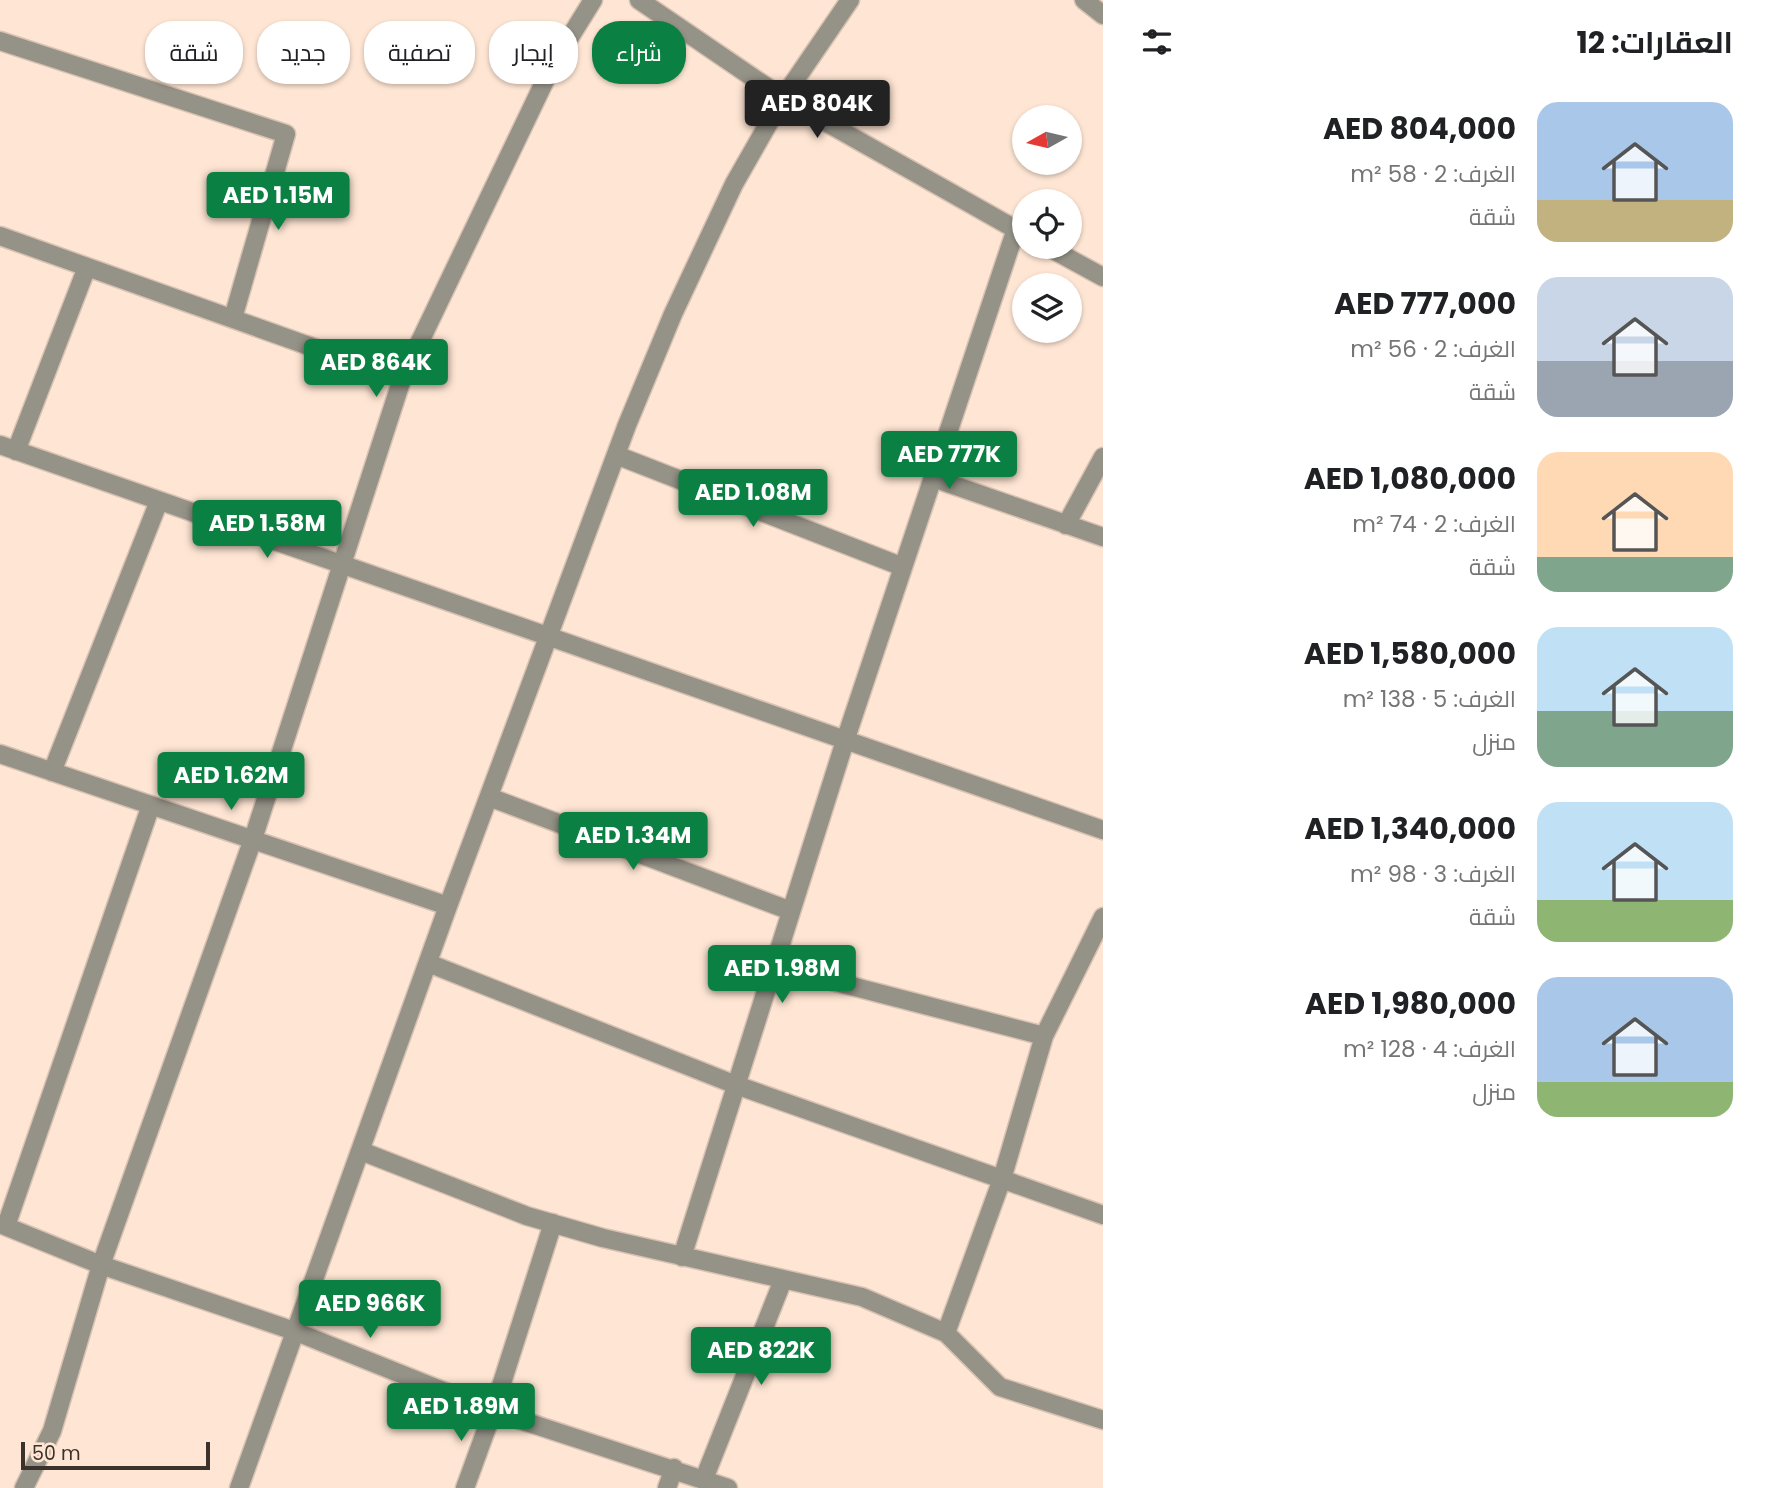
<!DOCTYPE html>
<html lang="ar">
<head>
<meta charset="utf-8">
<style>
	:root { --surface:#fff; --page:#f6f6f6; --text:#202124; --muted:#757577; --accent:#0b8043 }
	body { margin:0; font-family:Poppins,Cairo,sans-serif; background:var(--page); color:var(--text); direction:rtl; height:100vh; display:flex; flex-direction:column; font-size:26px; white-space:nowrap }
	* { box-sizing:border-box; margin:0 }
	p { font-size:23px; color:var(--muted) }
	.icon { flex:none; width:38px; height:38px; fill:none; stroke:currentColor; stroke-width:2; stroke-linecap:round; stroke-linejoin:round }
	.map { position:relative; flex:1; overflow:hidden; direction:ltr }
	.panel { display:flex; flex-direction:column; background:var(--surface); width:665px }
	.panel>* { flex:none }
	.hud { position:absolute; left:21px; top:21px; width:665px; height:63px; direction:rtl; display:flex; gap:14px }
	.needle { width:46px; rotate:262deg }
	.tools { position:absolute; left:1012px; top:105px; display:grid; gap:14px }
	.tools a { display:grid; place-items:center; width:70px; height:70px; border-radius:50%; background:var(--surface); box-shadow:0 2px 5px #0004; font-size:35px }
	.scale { position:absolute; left:21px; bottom:18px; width:189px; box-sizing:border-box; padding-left:7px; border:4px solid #3b322b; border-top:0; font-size:19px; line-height:24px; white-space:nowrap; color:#3b322b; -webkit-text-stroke:5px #ffe6d4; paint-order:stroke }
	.price { position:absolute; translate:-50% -60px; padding:0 16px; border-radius:7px; background:var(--accent); color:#fff; font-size:23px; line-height:46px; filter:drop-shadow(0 2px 4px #0008) }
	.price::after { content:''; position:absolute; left:50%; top:42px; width:21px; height:16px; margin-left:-10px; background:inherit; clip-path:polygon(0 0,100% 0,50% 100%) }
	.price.on { background:#222; color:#fff }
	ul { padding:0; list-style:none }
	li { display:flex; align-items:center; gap:21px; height:175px; padding:0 35px }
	li span { display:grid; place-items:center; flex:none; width:196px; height:140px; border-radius:21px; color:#555 }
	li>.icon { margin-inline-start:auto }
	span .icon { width:84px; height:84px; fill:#fffc; stroke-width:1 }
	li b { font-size:30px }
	h2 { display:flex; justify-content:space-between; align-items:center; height:84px; padding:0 35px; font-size:30px }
	.pill { padding:0 24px; border-radius:28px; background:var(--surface); box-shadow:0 2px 5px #0004; font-size:24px; line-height:63px }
	.pill.on { background:var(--accent); color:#fff }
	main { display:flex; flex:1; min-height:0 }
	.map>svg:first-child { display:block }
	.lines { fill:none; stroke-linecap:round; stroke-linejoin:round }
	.minor-casing { stroke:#d8c2b2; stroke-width:21 }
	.minor { stroke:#959287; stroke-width:18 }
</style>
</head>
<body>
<main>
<section class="panel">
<h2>العقارات: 12<svg class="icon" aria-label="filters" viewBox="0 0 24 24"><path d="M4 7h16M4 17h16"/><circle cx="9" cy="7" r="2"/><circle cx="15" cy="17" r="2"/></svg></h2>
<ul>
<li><span style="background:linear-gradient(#a9c7e8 70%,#c2b280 0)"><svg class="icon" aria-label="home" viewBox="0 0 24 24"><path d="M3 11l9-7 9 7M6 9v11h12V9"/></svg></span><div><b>AED 804,000</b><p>الغرف: 2 · 58 m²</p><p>شقة</p></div></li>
<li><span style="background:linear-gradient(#c9d6e8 60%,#9aa5b1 0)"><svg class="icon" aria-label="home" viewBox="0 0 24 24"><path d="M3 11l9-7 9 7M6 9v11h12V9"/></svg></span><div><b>AED 777,000</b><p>الغرف: 2 · 56 m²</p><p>شقة</p></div></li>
<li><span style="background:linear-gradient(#ffd9b3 75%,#7fa58c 0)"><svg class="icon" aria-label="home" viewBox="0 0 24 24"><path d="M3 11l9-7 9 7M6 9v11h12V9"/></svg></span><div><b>AED 1,080,000</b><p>الغرف: 2 · 74 m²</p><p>شقة</p></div></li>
<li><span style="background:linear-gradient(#bfe0f5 60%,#7fa58c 0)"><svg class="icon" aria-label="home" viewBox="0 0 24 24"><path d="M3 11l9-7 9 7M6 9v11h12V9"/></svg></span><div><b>AED 1,580,000</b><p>الغرف: 5 · 138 m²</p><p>منزل</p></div></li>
<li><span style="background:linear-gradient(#bfe0f5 70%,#8fb573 0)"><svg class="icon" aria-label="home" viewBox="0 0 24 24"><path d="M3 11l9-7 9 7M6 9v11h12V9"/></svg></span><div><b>AED 1,340,000</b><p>الغرف: 3 · 98 m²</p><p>شقة</p></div></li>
<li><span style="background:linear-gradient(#a9c7e8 75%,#8fb573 0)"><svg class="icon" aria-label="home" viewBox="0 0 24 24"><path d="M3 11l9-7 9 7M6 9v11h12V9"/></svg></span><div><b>AED 1,980,000</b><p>الغرف: 4 · 128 m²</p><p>منزل</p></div></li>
</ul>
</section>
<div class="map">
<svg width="1103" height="1488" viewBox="0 0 1103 1488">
	<rect width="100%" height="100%" fill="#ffe6d4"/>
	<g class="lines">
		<!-- minor casing -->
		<g class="minor-casing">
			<path id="minor" d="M639,0L783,98L1024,234
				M1084,0L1103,15
				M0,41L286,134L233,318
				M0,236L402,379
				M1048,247L1103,277
				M0,445L1103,830
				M16,451L87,267
				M616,455L903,567
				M933,478L1103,537
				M1066,525L1103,457
				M0,754L448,906
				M52,772L159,501
				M489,797L791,911
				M428,963L736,1085L1103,1215
				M774,966L1044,1036
				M361,1151L527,1216L603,1238L862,1297L946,1333L1000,1387L1103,1420
				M0,1224L101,1265L294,1331L493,1411L728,1488
				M6,1226L151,805
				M682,1257L845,741L1016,229
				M946,1333L1002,1179L1044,1036L1103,917
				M704,1479L783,1280
				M24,1488L52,1431L101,1265L253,839L402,379L552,66L593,0
				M239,1488L448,906L627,425L673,314L734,184L783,98L850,0
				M465,1488L493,1411L553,1223
				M667,1488L674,1468"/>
		</g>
		<!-- minor -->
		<use href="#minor" class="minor"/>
	</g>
</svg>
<div class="tools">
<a><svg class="needle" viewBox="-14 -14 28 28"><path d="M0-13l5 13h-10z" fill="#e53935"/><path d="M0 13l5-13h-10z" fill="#757577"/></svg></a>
<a><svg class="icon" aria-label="locate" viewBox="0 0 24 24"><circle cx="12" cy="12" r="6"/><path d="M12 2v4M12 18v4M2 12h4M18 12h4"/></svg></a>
<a><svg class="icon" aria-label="layers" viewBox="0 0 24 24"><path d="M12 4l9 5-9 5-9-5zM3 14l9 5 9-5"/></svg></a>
</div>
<div class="scale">50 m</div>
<b class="price on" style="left:817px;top:140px">AED 804K</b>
<b class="price" style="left:278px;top:232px">AED 1.15M</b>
<b class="price" style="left:376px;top:399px">AED 864K</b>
<b class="price" style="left:949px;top:491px">AED 777K</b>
<b class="price" style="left:753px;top:529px">AED 1.08M</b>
<b class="price" style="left:267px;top:560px">AED 1.58M</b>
<b class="price" style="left:231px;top:812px">AED 1.62M</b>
<b class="price" style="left:633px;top:872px">AED 1.34M</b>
<b class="price" style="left:782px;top:1005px">AED 1.98M</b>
<b class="price" style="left:370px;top:1340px">AED 966K</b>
<b class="price" style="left:761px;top:1387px">AED 822K</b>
<b class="price" style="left:461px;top:1443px">AED 1.89M</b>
<div class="hud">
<a class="pill on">شراء</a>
<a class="pill">إيجار</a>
<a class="pill">تصفية</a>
<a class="pill">جديد</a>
<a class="pill">شقة</a>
</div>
</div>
</main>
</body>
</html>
